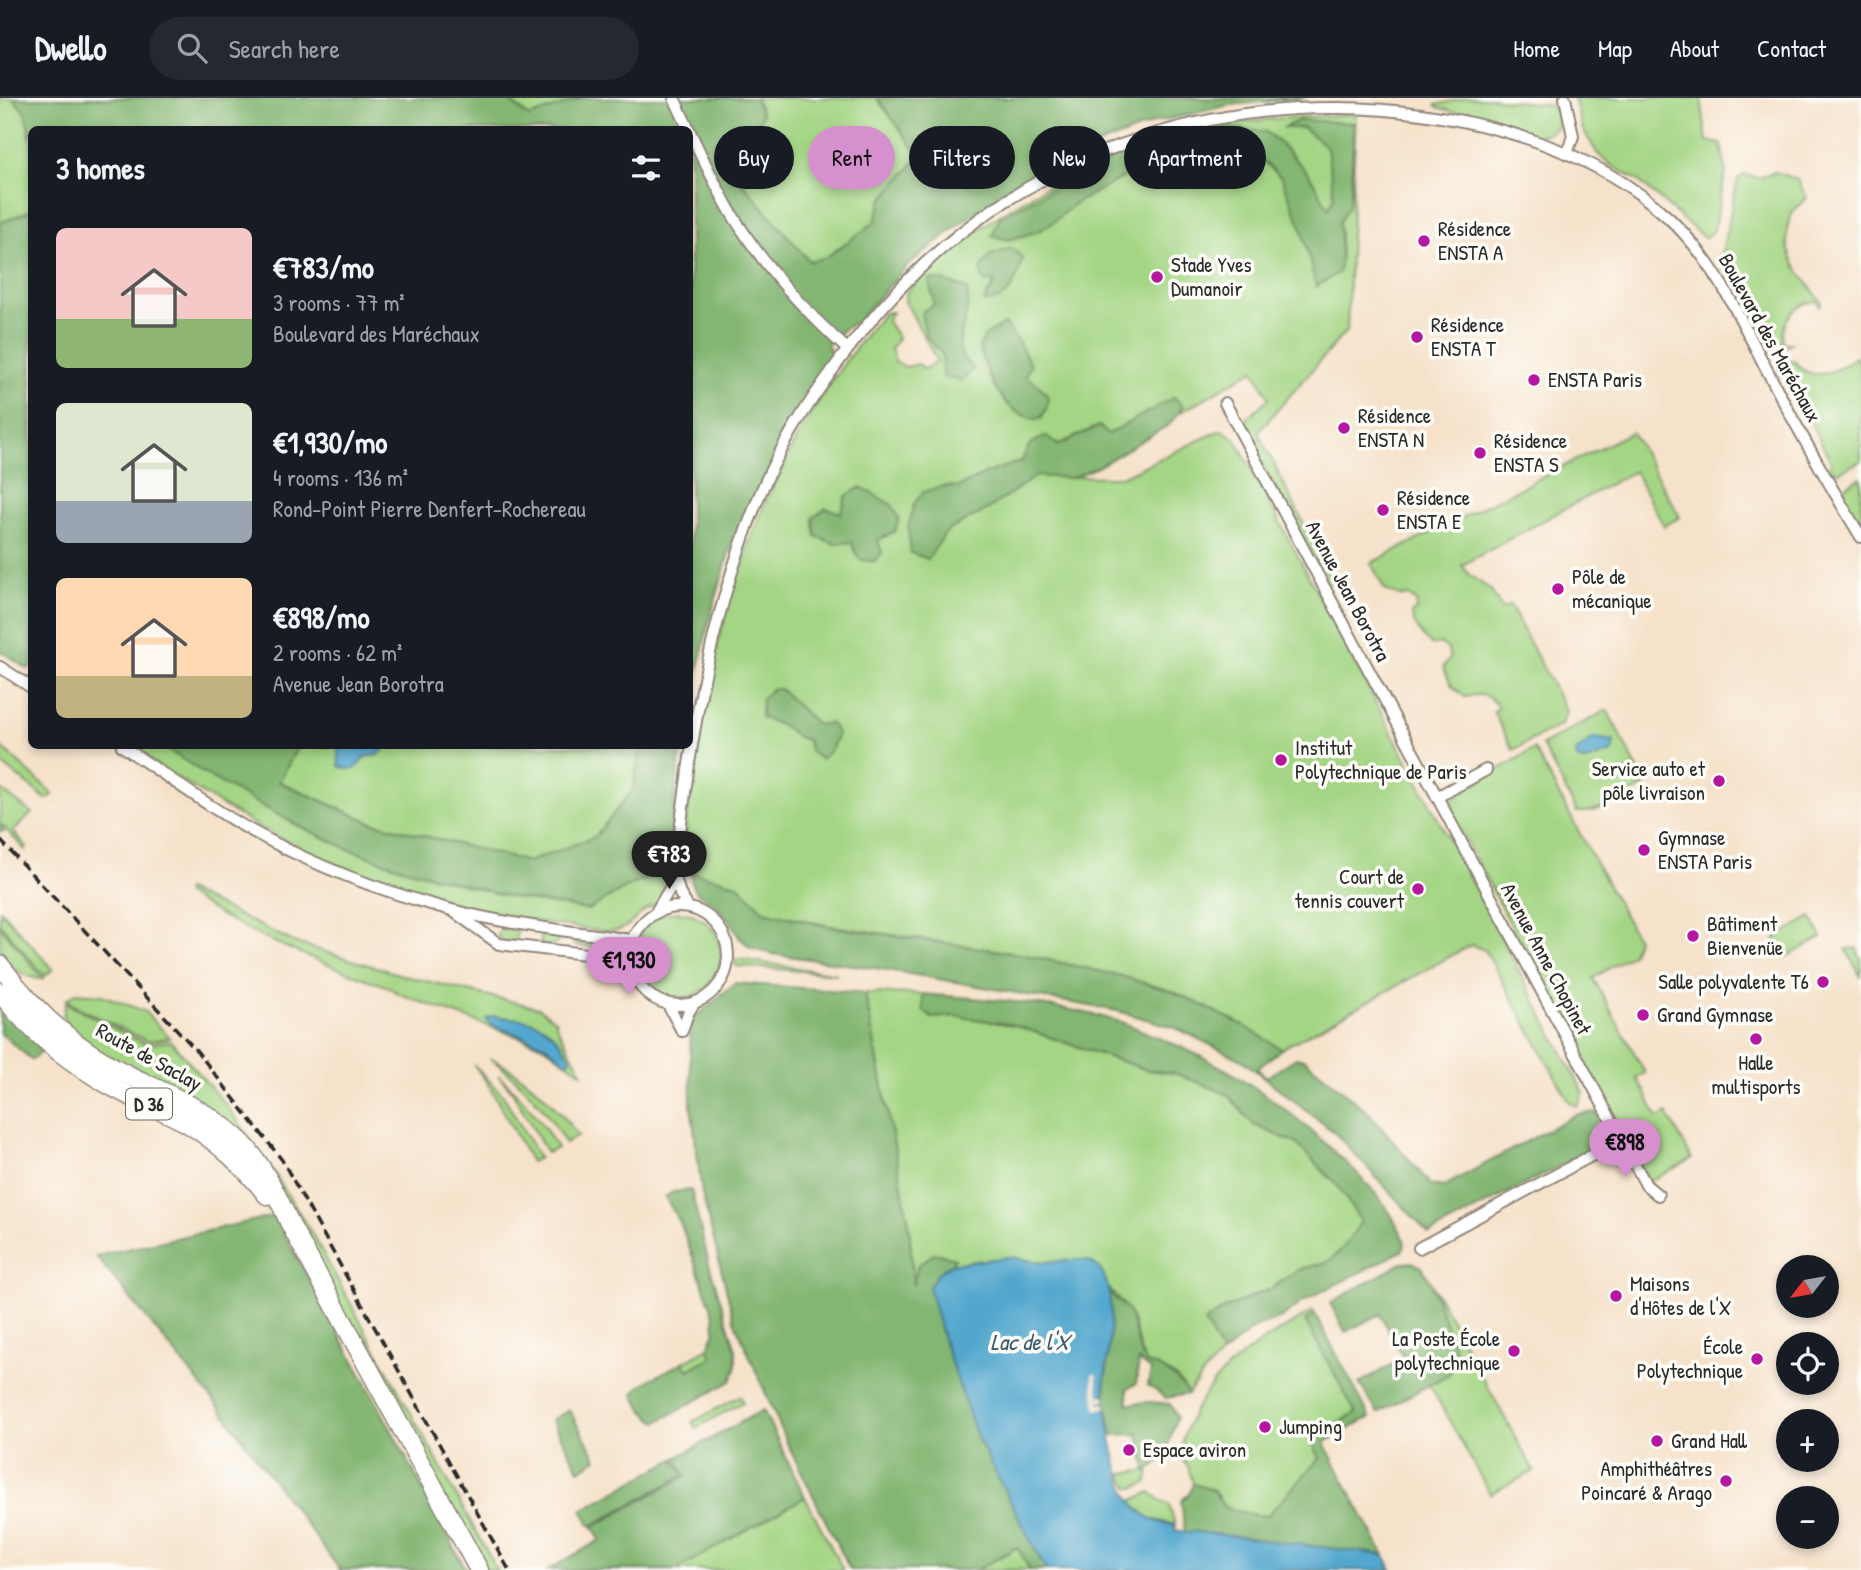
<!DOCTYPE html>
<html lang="en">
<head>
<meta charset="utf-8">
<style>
	:root { --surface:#171b24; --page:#242831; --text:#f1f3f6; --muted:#9ea1a6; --line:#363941; --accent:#d690ce }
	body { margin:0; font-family:"Patrick Hand",sans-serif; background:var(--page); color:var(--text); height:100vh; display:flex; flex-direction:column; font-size:26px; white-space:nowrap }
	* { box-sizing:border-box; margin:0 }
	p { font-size:23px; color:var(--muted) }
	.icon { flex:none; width:38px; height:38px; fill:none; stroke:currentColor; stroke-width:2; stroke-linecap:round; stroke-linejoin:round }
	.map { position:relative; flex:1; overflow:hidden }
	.details { position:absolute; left:28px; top:28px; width:665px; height:623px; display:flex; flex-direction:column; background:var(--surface); border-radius:10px; box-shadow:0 4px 10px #0003 }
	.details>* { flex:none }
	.banner { position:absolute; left:714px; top:28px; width:665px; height:63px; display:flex; gap:14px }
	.needle { width:46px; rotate:239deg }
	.controls { position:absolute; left:1776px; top:1157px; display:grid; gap:14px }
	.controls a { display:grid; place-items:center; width:63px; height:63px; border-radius:50%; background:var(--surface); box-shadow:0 4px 10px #0003; font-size:35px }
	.price { position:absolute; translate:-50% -60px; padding:0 16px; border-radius:24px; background:var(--accent); color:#111; font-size:23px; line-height:46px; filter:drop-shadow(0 2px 4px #0008) }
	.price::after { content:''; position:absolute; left:50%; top:42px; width:21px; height:16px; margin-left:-10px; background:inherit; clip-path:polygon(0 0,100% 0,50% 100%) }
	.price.selected { background:#222; color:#fff }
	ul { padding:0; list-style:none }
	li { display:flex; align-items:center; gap:21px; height:175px; padding:0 28px }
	li span { display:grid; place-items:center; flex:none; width:196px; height:140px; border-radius:10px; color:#555 }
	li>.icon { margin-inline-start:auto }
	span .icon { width:84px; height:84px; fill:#fffc; stroke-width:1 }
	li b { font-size:30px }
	h2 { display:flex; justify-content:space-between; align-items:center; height:84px; padding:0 28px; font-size:30px }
	.chip { padding:0 24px; border-radius:32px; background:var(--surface); box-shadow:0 4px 10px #0003; font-size:24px; line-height:63px }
	.chip.selected { background:var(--accent); color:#111 }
	header { display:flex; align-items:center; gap:42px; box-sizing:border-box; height:98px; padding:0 35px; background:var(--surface); border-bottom:2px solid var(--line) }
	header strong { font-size:33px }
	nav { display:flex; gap:38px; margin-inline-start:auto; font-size:24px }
	.search { width:490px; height:63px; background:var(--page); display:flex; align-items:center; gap:18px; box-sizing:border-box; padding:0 24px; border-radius:38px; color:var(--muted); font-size:26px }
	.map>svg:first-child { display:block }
	.green { fill:#a4d584; stroke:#688058; stroke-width:2 }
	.forest { fill:#83b672; stroke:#57704e; stroke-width:2 }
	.water { fill:#53a7ce; stroke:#3f697c; stroke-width:2 }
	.pier { fill:#f6e2ca }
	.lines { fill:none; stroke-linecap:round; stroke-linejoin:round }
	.street-casing { stroke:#90867a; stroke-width:14 }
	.primary-casing { stroke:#90867a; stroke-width:21 }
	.street { stroke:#fff; stroke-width:10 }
	.primary { stroke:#fff; stroke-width:18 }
	.rail { stroke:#2b2b2b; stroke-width:3.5; stroke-dasharray:10 5; stroke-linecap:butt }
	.poi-dot { fill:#b5179e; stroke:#fdfcf7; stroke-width:2.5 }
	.labels { text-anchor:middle; stroke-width:7; stroke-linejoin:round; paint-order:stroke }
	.shield { fill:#fdfcf7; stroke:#6a6a68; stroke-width:2 }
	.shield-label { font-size:19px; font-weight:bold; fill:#2b2b2b }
	.poi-label { font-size:21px; fill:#2b2b2b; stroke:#fdfcf7; text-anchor:start }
	.street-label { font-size:21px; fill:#2b2b2b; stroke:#fdfcf7 }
	.water-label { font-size:23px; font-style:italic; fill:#3b5d6c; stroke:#fdfcf7 }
</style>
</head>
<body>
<header>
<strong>Dwello</strong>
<div class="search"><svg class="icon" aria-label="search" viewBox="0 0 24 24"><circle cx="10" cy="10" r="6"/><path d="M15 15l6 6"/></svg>Search here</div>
<nav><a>Home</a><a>Map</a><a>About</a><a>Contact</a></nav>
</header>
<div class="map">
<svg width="1861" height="1472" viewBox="0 0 1861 1472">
	<rect width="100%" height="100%" fill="#fdfcf7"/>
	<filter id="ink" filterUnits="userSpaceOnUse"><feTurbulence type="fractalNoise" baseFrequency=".0143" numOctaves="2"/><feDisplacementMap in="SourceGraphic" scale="14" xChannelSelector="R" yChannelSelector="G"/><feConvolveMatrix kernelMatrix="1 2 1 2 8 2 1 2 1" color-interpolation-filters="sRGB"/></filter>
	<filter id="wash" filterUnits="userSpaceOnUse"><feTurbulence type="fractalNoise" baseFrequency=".00686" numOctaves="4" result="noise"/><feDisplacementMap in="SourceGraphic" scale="28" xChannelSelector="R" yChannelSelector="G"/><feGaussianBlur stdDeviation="1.57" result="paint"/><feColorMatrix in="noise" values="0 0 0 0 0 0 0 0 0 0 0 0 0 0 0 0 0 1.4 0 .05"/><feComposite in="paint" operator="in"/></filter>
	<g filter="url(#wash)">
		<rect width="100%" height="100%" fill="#f6e2ca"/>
		<!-- green -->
		<path class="green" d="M0,0H13L25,14L31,42V112L0,125Z
			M506,0H583L529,19Z
			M755,0H877L920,58L882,102L875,124L825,160L809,163L739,82L762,16Z
			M1465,0H1491L1548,7L1557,12C1563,30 1551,36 1535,38L1437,9L1436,7Z
			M1574,0H1701L1707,43L1721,46L1726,73L1713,134L1704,140L1639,83L1612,68L1598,56L1583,32Z
			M1356,16L1347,232L1258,334L1333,484L1328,486L1246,336V321L1269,300L1254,272L1181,314L1183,308L1108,336L1099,328L1058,347L1030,346L1022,363L1013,367L1036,378L1121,379L1221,332L1235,340L1584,995L1577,1009L1569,1003L1485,852L1471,847L1281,951L1243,927L1174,894L1121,878L1021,856L826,827L764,813L737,786L692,775V777L682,771C701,565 745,375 884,215L892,214L887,223L898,240L891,251L895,263L904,269L919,266L924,271L937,263L905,203L906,194C922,180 937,164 953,151C1026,93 1115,48 1207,30C1256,20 1306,19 1356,16Z
			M1775,74L1797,81L1807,100C1802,105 1795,110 1792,116C1775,149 1803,180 1822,204L1820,208L1817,203C1794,205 1781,222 1783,245H1791L1777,254L1730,168L1724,171L1721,159L1738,81L1744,77L1760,80Z
			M1856,259L1861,269V363L1839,374L1829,372L1831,363L1785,277L1778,278L1781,269L1793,262C1797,266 1802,272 1807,274C1823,281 1844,268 1856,259Z
			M1632,334L1680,419L1664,428L1634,373L1462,467L1470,478L1490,491L1502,511L1510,507L1566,613L1561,627L1513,652L1493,613L1499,610C1490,596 1481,595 1465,599L1452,588L1443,569L1450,561L1448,551L1440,545L1432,547C1421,539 1415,528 1411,516L1416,512V503L1408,498L1402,499L1385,492L1371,465Z
			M1861,379V427L1846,404L1843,390Z
			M1607,612L1646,687C1624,699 1603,715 1577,714L1542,647Z
			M0,648L50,693L53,697L46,701L0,664Z
			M127,648H162L210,679L295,726L348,751L402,770L506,798L588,812L629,788L672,751C671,766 673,789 662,802C658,807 649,809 644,813C635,820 630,829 619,832C603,836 582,830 566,828C478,816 391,793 311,755C246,725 187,686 127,648Z
			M298,648H641L633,691L595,739L528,764L370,724L278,683Z
			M1534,651L1637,841L1632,856L1593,880L1645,975L1637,980L1658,1020L1667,1015L1692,1061L1649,1084L1452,717V703L1458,696Z
			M0,691L32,715L13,733L27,749L25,752L2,727L1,729L4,733L0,734Z
			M186,792L296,845L405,878L539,910L556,923V927L583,976L543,948L397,895L391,890C320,864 248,838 185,795Z
			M0,812L53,871L45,878L0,826Z
			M635 857a43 43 0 1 1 86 0a43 43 0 1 1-86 0Z
			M1811,819L1822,839L1786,859L1775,840Z
			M0,828L43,880L42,881C25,880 7,870 1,852C0,846 0,835 0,828Z
			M501,830L517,831L515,844L502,843L497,838Z
			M541,834L558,837L559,843L553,848L540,847Z
			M576,841L620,846L621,852L577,848L574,846Z
			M1856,850L1861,860V879L1846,851Z
			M737,861L838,876L736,868L734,864Z
			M76,895L102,897L144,913L170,940L147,943L73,907L67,901Z
			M865,895L923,896V912L932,920L955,918L1014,927L1147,972L1175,975L1227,996L1254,1027L1296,1045L1338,1088L1362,1124L1342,1151L1329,1163L1298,1172L1272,1190L1224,1211L1205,1224L1222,1256L1204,1275L1188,1296C1180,1279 1165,1270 1147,1266C1136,1250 1138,1229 1128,1213C1118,1197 1106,1195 1101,1173L1083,1162L1039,1164L1011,1159L951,1166L955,1161L914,1192L909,1126Z
			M66,903L71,908L146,946L171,943L227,1008L273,1073L314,1139L497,1472H484L247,1046L101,956L72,933L63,919Z
			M490,960C527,978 555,1004 578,1038L565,1045C547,1010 522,984 490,960Z
			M474,967L503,997L539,1060L531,1064L488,986Z
			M498,977C523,999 541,1021 557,1050L547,1055L512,993Z
			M1430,1183L1534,1373L1490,1396L1429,1286L1446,1227Z
			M1313,1213L1315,1216L1306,1223L1356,1315L1311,1339L1355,1428L1248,1416L1224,1409L1213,1392L1193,1386L1188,1368L1181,1361C1180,1348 1185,1335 1189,1324C1215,1266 1262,1244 1313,1213Z
			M708,1250L713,1259L688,1272L683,1264Z
			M740,1298L743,1304L696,1330L692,1324Z
			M1147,1372H1150L1147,1385L1134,1390L1129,1389L1121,1376Z
			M1151,1394L1161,1403L1169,1406L1175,1427L1149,1420L1131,1403Z
			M805,1399L843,1472H676Z
			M1018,1449L1030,1472H976Z"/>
		<!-- forest -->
		<path class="forest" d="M13,0H506L529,19L583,0H755L762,16L740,82L809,163L825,160L875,124L882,102L920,58L877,0H1306L1230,7L1156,24L1060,62L1018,84L958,127L907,168L858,223L844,231L827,246L832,257L732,445L708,527L690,609V32H32L31,42L25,14Z
			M1299,22L1354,25L1351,95L1348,109L1339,124L1341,158L1339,174L1316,189L1302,131L1281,79L1263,63L1234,54L1202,55L1125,78L1074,106L1050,127L1036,134L1008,142L992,138L1000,119L1103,64L1142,49L1226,29L1266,34L1283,48L1309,76L1329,111L1334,98L1327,49L1303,30H1283Z
			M31,112L32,567L28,571L0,553V125Z
			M1011,150L1023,160C1015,184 1013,202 984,204L995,184H984L981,171L990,157Z
			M929,181L945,183L967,191C973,214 953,239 962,258C965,263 970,267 974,271L961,283L943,279L942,256L926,238L921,215L934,206Z
			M1004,226L1018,243L1031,267L1025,278C1044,290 1057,299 1040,321C1005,321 987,278 979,249L985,238Z
			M1174,299L1183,308L1170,326L1099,368L1072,380L1036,378L987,412L947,433L928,461L911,455L908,429L914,406L923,394L944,388L958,389L989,374L1022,363L1030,346L1046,338L1058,347L1099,328L1108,336Z
			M861,389L892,407L899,420L895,433L878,442L882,455L874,464L859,461L851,444L835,446L816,438L813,420L826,410L841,415L846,398Z
			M771,591H780L818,627L830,625L838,636L831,652L821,661L811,654L807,642L796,638L783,628L761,619L762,601Z
			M162,648H298L279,684L370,724L528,764L595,739L633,691L641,648H682L675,696L672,751L650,768V780L629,788L588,812L506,798L402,770L348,751L295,726L210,679Z
			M691,774L737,786L764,813L826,828L1021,856L1121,878L1174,894L1243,927L1281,951L1257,971L1267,979L1296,960L1305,962L1369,1015L1431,1087L1443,1089L1575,1017L1595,1014C1613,1025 1605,1040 1593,1051L1429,1136L1334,1034L1242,962L1174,929L1118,913L882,871L773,856L750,849L739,839L730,823L719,810L697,794L692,787Z
			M735,885L865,895L909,1126L913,1188L918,1167L935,1155L955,1160L951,1166L937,1176L929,1189L943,1241L980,1343L1046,1472H1030L1017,1449L976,1472H850L788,1347L734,1222L702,1095L691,1007L690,924Z
			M923,896C987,902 1055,904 1117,923C1131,927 1144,934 1157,939C1225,966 1272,997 1326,1046C1356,1073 1392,1107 1405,1145L1402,1153L1301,1204L1283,1219L1254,1230L1222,1256L1204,1224L1224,1211L1272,1190L1298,1172L1329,1163L1342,1151L1361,1124L1338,1088L1296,1045L1254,1027L1227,996L1175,975L1147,972L1014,927L955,918L932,920L923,912Z
			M0,902L44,951L32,962L0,935Z
			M691,1092L709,1166L736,1252V1270L731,1283L657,1324C646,1317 639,1308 634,1296L639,1289L651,1281L683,1264L688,1272L712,1259L708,1250L715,1233L714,1217L680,1124L665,1099L673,1094Z
			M274,1118L377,1305L466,1472H340L219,1309L96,1158Z
			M1412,1164L1422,1169L1430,1183L1457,1258L1449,1276L1378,1315L1359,1285L1404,1260L1380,1216L1345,1234L1330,1205L1402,1165Z
			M1107,1192L1129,1214L1141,1256L1147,1265C1165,1270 1179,1280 1188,1296L1166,1300L1148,1287L1151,1272L1139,1263L1136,1286L1127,1290L1128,1306L1150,1304L1170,1306L1177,1319L1164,1360L1147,1374L1138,1336L1112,1337L1106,1306L1105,1280L1107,1273Z
			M1315,1216L1370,1319L1324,1345L1384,1457L1185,1434L1181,1403L1190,1395L1193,1386L1213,1392L1224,1409L1248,1416L1267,1418L1320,1360L1310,1340L1356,1315L1305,1223Z
			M569,1312L597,1361L579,1372L552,1322Z
			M763,1312L805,1399L676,1472H548L600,1442L593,1429L686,1378L676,1360Z
			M674,1361L683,1377L591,1428L582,1412Z"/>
		<!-- water -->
		<path class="water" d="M863 52a10 10 0 1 1 20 0a10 10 0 1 1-20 0Z
			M1595,640L1614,643L1612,654L1586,663L1578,662L1575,654Z
			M346,648H381L384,652L378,657L365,659L355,671H347L339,668L338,651Z
			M492,918C534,922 548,921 571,960L570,963L566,964L545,947L491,927L486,921Z
			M1011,1159C1020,1161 1029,1163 1038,1164C1054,1166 1082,1156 1096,1167C1120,1188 1108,1253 1105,1281C1102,1306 1118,1387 1133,1405C1144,1419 1157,1425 1175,1427V1432L1190,1435L1191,1433L1384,1457L1392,1472H1046L978,1341L943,1241L929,1189L937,1176L951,1166Z"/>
		<!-- pier -->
		<path class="pier" d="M1092,1276H1096L1099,1298H1105L1106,1302H1100V1306H1106L1107,1309L1096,1312Z"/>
	</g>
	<g filter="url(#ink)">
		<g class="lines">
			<!-- street casing -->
			<g class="street-casing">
				<path id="street" d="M674,0C693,39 710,79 732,116C762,166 804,212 847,251
					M1565,0L1573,38L1567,56
					M1225,305L1646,1087L1658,1097
					M0,569L32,590
					M122,648C169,679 215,714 265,740C322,771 385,794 448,811C508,827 571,833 632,842
					M1437,699L1486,672
					M630 858a49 49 0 1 1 98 0a49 49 0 1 1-98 0Z
					M688,809L680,796L675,779C688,651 708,526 756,406C773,362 797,322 824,284C863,228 909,175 963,133C1067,52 1207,8 1339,10C1444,11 1571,39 1655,108C1712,154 1736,213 1769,276C1798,332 1829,386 1861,439
					M657,812L675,782
					M453,813L499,846L629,861
					M667,905L682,933
					M682,933L688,915L695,904
					M1419,1150L1621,1042"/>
			</g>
			<!-- primary casing -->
			<g class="primary-casing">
				<path id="primary" d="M0,867C29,906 67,943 110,967C152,991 203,1007 239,1042C262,1064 278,1099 291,1128L479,1472
					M0,894C25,928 60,957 96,979C124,998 158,1009 187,1025C217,1043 246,1070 267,1097"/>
			</g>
			<!-- street -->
			<use href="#street" class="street"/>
			<!-- primary -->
			<use href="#primary" class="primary"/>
			<!-- rail -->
			<path class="rail" d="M0,742L196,952L282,1062L509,1472"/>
		</g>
	</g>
	<!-- markers -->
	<g class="poi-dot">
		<circle cx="1424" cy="143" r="7"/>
		<circle cx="1157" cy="179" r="7"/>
		<circle cx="1417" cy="239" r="7"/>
		<circle cx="1534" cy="282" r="7"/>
		<circle cx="1344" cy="330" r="7"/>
		<circle cx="1480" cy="355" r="7"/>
		<circle cx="1383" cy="412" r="7"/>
		<circle cx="1558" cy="491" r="7"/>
		<circle cx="1281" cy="662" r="7"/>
		<circle cx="1719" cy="683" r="7"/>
		<circle cx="1644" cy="752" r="7"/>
		<circle cx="1418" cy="791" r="7"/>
		<circle cx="1693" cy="838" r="7"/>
		<circle cx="1823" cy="884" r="7"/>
		<circle cx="1643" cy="917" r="7"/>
		<circle cx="1756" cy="941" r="7"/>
		<circle cx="1616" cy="1198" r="7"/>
		<circle cx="1514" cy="1253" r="7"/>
		<circle cx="1757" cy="1261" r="7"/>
		<circle cx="1265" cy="1329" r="7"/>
		<circle cx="1657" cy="1343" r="7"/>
		<circle cx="1129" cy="1352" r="7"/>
		<circle cx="1726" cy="1383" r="7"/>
	</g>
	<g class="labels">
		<!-- shield labels -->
		<rect class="shield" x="126" y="990.5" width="46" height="31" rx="5"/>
		<g class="shield-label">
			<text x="149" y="1013">D 36</text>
		</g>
		<!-- poi labels -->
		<g class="poi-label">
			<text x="1438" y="138">Résidence<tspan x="1438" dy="24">ENSTA A</tspan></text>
			<text x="1171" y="174">Stade Yves<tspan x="1171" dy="24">Dumanoir</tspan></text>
			<text x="1431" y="234">Résidence<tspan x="1431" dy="24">ENSTA T</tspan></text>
			<text x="1548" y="289">ENSTA Paris</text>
			<text x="1358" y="325">Résidence<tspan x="1358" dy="24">ENSTA N</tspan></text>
			<text x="1494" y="350">Résidence<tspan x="1494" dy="24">ENSTA S</tspan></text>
			<text x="1397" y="407">Résidence<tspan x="1397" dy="24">ENSTA E</tspan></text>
			<text x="1572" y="486">Pôle de<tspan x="1572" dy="24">mécanique</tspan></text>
			<text x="1295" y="657">Institut<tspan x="1295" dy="24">Polytechnique de Paris</tspan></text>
			<text x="1705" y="678" text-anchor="end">Service auto et<tspan x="1705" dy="24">pôle livraison</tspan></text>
			<text x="1658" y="747">Gymnase<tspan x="1658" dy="24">ENSTA Paris</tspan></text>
			<text x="1404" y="786" text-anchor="end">Court de<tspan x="1404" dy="24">tennis couvert</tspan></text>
			<text x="1707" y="833">Bâtiment<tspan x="1707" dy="24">Bienvenüe</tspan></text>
			<text x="1809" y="891" text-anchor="end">Salle polyvalente T6</text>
			<text x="1657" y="924">Grand Gymnase</text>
			<text x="1756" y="972" text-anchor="middle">Halle<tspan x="1756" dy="24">multisports</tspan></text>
			<text x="1630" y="1193">Maisons<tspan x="1630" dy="24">d'Hôtes de l'X</tspan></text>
			<text x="1500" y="1248" text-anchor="end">La Poste École<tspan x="1500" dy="24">polytechnique</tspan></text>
			<text x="1743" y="1256" text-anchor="end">École<tspan x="1743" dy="24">Polytechnique</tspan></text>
			<text x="1279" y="1336">Jumping</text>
			<text x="1671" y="1350">Grand Hall</text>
			<text x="1143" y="1359">Espace aviron</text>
			<text x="1712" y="1378" text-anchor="end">Amphithéâtres<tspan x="1712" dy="24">Poincaré &amp; Arago</tspan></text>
		</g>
		<!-- street labels -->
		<g class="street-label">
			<text transform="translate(1770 240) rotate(61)" y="7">Boulevard des Maréchaux</text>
			<text transform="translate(1348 493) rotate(62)" y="7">Avenue Jean Borotra</text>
			<text transform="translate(1546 861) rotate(62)" y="7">Avenue Anne Chopinet</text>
			<text transform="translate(149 959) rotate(29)" y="7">Route de Saclay</text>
		</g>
		<!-- water labels -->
		<g class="water-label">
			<text x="1030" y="1252">Lac de l'X</text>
		</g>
	</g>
</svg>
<div class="controls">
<a><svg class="needle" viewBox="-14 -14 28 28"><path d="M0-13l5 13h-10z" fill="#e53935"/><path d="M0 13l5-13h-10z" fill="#9ea1a6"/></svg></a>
<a><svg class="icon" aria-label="locate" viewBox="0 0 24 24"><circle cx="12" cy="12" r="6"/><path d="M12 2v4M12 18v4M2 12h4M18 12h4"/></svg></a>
<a>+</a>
<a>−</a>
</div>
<b class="price selected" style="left:669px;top:793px">€783</b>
<b class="price" style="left:629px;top:899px">€1,930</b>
<b class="price" style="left:1625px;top:1081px">€898</b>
<div class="banner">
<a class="chip">Buy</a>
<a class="chip selected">Rent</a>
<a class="chip">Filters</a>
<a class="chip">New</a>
<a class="chip">Apartment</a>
</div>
<section class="details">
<h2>3 homes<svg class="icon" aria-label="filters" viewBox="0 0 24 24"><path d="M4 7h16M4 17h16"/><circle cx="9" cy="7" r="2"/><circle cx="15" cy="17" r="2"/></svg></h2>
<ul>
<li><span style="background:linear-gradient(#f6c9c9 65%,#8fb573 0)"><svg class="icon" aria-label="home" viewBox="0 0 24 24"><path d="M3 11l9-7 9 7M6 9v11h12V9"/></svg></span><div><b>€783/mo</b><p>3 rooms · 77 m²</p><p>Boulevard des Maréchaux</p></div></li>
<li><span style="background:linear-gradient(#dfe7d0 70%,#9aa5b1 0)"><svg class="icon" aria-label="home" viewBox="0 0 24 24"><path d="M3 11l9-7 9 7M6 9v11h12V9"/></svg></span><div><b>€1,930/mo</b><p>4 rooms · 136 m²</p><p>Rond-Point Pierre Denfert-Rochereau</p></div></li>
<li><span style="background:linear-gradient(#ffd9b3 70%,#c2b280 0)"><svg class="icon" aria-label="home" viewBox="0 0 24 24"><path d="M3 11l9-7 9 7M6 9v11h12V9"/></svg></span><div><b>€898/mo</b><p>2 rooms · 62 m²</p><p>Avenue Jean Borotra</p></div></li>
</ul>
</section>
</div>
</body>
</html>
